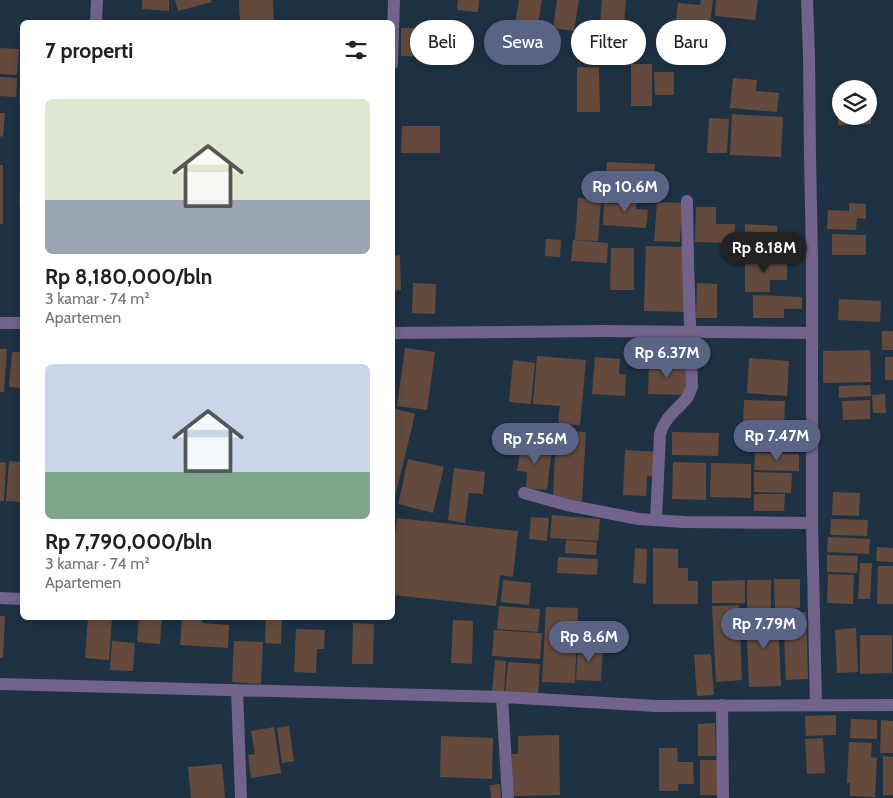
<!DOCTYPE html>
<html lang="id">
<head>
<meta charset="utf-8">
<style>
	:root { --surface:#fff; --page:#f6f6f6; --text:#202124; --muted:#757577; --accent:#586386 }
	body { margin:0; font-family:Cabin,sans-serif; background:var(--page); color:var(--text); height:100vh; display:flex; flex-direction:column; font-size:19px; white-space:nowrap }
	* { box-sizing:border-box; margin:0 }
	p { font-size:16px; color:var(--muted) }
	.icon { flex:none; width:28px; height:28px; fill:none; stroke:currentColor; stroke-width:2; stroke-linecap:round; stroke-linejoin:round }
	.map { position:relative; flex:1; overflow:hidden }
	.drawer { position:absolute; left:20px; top:20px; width:375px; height:600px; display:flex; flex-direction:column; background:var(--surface); border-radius:8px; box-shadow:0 2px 12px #0003 }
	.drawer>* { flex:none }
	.guide { position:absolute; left:410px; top:20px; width:408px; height:45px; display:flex; gap:10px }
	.tools { position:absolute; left:832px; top:80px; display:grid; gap:10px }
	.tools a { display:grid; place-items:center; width:45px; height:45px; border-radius:50%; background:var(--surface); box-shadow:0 2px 12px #0003; font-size:25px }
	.price { position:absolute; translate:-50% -42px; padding:0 11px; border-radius:18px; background:var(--accent); color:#fff; font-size:16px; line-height:32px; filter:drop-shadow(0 1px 2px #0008) }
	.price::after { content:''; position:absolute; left:50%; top:30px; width:15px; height:11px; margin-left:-8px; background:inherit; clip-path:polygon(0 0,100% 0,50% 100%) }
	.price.selected { background:#222; color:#fff }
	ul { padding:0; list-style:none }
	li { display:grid; align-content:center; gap:10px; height:265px; padding:0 25px }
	li span { display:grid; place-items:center; height:155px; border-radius:8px; color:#555 }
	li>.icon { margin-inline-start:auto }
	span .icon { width:90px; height:90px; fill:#fffc; stroke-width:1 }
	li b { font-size:21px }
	h2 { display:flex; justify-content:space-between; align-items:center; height:60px; padding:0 25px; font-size:21px }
	.pill { padding:0 18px; border-radius:22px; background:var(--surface); box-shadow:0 2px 12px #0003; font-size:18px; line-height:45px }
	.pill.selected { background:var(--accent); color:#fff }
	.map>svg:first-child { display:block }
	.building { fill:#634a3c }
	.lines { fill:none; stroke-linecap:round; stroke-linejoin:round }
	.minor { stroke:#72638c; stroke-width:12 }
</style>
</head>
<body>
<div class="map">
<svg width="893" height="798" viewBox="0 0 893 798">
	<rect width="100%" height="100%" fill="#1e3244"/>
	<!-- building -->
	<path class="building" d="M142,0H169V11L142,9Z
		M175,0H211L212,2L178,11Z
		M239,0H273L274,22H240Z
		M458,0H479L478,12L457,10Z
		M519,0H542L537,29L515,25Z
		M557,0H579L574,31L553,28Z
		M602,0H626L624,28L600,26Z
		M701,0H713L710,25L676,21L678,3L700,5Z
		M716,0H758L755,20L715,16Z
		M401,28L436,29L435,57L401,56Z
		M590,28L621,31L619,48L588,45Z
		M0,48L19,49L17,75L0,74Z
		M631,64H652V106H631Z
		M577,67H599L600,112H577Z
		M654,72H674V95H655Z
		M21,76H22V103H19Z
		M0,77L17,78L16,97L0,96Z
		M733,78L757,80L756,91L779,93L777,112L730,108Z
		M838,102H841V116H869V102H871V124L838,125Z
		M0,113H5L3,137L0,136Z
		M732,114L783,117L781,157L730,155Z
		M709,118L729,119L727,153H707Z
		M402,126H440V153H401Z
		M607,162L655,164L654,189L605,187Z
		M0,165H3V224H0Z
		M20,184H22V205H19Z
		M618,192L637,194L636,209L648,210L646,228L603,225L604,203L617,204Z
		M578,198L601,200L598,241L575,240Z
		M657,202L682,203L680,242L654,241Z
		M849,203L866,204V219L857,218L856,230L827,229L828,210L849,211Z
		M696,207H716V224H735L734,243L695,242Z
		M745,224L777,226V245L744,243Z
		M832,234L866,235V255H832Z
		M546,239L561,240L560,257L545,256Z
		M573,240L608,243L607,263L571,261Z
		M646,246L686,247L684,312L644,311Z
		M611,248H634V290H610Z
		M400,255L401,290L392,291V256Z
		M745,259H787V280H770V292H745Z
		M413,283L436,284L435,314L412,313Z
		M697,283L717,284V318H696Z
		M753,295L802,297V309H784V318H753Z
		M839,299L881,301L880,322L838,320Z
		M882,331H893V350H882Z
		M405,348L435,352L427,410L397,406Z
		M0,349H7L4,392H0Z
		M870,350L871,382L823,383V351Z
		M12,352H22V388L9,387Z
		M537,356L586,360L580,425L558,424L560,406L533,404Z
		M595,357L620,359L619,374L626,375L625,396L592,394Z
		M885,357H893V380H885Z
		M649,358H666V369H688V395L648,394Z
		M749,358L789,361L787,396L747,393Z
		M513,360L535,363L531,404L509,402Z
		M870,385L871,396L839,398V386Z
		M885,394L886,413H873L872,395Z
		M744,400L785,401L784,429L743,428Z
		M870,400V419L843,420L842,401Z
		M392,408L415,414L393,506L392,505Z
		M565,431L586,432L582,501L553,499L555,452H564Z
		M672,432L719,433L718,456L672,455Z
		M757,432L794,434V451L757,450Z
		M521,444L552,447L547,490L526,488L527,472L517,471Z
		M625,450L659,452L657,477L647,476L646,496L623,495Z
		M755,453L799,454V471L754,470Z
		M408,459L444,467L433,513L398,504Z
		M9,461L22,462V502L6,501Z
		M0,462L6,463L4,501H0Z
		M673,462L706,463V500L672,499Z
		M711,463L751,464V498L710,497Z
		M454,468L485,472L483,494L469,493L465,523L448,520Z
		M754,472L792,473L791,493L754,492Z
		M833,492L860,493L859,516L832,515Z
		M754,494H785L784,511H754Z
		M552,515L600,519L598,541L550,538Z
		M531,517L549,518L547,541L529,539Z
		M397,518L518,531L513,577L500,575L496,606L392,595V563Z
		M831,519L868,520L867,536L830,535Z
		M828,537L870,539L869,554L827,552Z
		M566,540L597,542L596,555L565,553Z
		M877,547L893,548V562L876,561Z
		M635,548L647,549L646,584L633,583Z
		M653,548L678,549V568H688V581H698V604H653Z
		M827,555L858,556L857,573L827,572Z
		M558,557L598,559L597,575L557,573Z
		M860,563H872L870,599H858Z
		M878,566H893V604H877Z
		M828,574L854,575L853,604L827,603Z
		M774,579H800V608H775Z
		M503,580L531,583L529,605L501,602Z
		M745,580V603H712V581Z
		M747,580H771V610H747Z
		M739,605L742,680L716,682L712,606Z
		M499,606L540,609L538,632L497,629Z
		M546,607L578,608L575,683L542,682Z
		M806,612L808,679L786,680L783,613Z
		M778,614L781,686L749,687L746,615Z
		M0,616H5L3,658H0Z
		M88,618H112L109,660L85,658Z
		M139,618H162L160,644L137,642Z
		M182,618H202V623L229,625L228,648L180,645Z
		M266,618H282L281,644L265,643Z
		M453,620L473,621L472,664L451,663Z
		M353,623L374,624L373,664H352Z
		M578,623L601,624L600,640L578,639Z
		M856,628L858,672L837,673L835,630Z
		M296,629L325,630L324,649H317L316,673L294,672Z
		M494,630L542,633L540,659L492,656Z
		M860,635H892V673L860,674Z
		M112,641L135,643L133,671L110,670Z
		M234,641L263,642L261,684L232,682Z
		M578,644L603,646L601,681L576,680Z
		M711,654L714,695L697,696L694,655Z
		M495,660L506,661L504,693L492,692Z
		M508,662L540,664L538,695L505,693Z
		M836,715V735L806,736L805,716Z
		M851,719L877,720V739L850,738Z
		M881,720L893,721V753H880Z
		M715,723L716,756H698V724Z
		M289,726L294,761L282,763L277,728Z
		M274,727L281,773L251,778L248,755L255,754L251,731Z
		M559,735L560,795L512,796V754H518V736Z
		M441,736L493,738L492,779L440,777Z
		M823,738L825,773L807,774L805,739Z
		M849,742L872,743L871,757L877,758L875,797L850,796V783H847Z
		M659,748H677L678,762H693L694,784H678V791H659Z
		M883,756L893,757V795H883Z
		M700,760H717V795H700Z
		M222,764L225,798H191L188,767Z
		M500,784L501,798H491L490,785Z"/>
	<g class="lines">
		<!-- minor -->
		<path class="minor" d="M807,0L809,55L810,156L812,258V523L816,705
			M96,22L97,0
			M392,64L394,0
			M0,323H22
			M392,333L603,331L812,333
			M524,493L567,505L639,519L684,522L812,523
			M656,520L660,434C665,417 676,411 687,398C689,395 690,391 692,387L688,262L687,201
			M0,598L22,599
			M0,684L502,697L656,706L893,705
			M237,690L241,798
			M502,697L508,798
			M722,705L723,798"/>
	</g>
</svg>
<div class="tools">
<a><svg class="icon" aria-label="layers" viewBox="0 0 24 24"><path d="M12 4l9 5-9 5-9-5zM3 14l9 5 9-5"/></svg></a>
</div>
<b class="price" style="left:625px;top:213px">Rp 10.6M</b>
<b class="price selected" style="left:764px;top:274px">Rp 8.18M</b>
<b class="price" style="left:667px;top:379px">Rp 6.37M</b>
<b class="price" style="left:777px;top:462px">Rp 7.47M</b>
<b class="price" style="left:535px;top:465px">Rp 7.56M</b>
<b class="price" style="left:764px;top:650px">Rp 7.79M</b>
<b class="price" style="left:589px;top:663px">Rp 8.6M</b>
<div class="guide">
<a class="pill">Beli</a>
<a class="pill selected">Sewa</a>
<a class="pill">Filter</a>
<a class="pill">Baru</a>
</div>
<section class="drawer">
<h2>7 properti<svg class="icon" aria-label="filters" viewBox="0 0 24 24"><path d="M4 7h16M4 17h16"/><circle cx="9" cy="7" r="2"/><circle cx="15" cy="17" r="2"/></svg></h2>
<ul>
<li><span style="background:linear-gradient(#dfe7d0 65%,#9aa5b1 0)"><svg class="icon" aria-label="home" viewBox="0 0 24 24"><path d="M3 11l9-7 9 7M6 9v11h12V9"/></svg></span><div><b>Rp 8,180,000/bln</b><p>3 kamar · 74 m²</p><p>Apartemen</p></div></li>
<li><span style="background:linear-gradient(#c9d6e8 70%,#7fa58c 0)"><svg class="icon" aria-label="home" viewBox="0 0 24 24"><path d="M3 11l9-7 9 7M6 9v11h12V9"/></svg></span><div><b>Rp 7,790,000/bln</b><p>3 kamar · 74 m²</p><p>Apartemen</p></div></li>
</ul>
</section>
</div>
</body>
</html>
